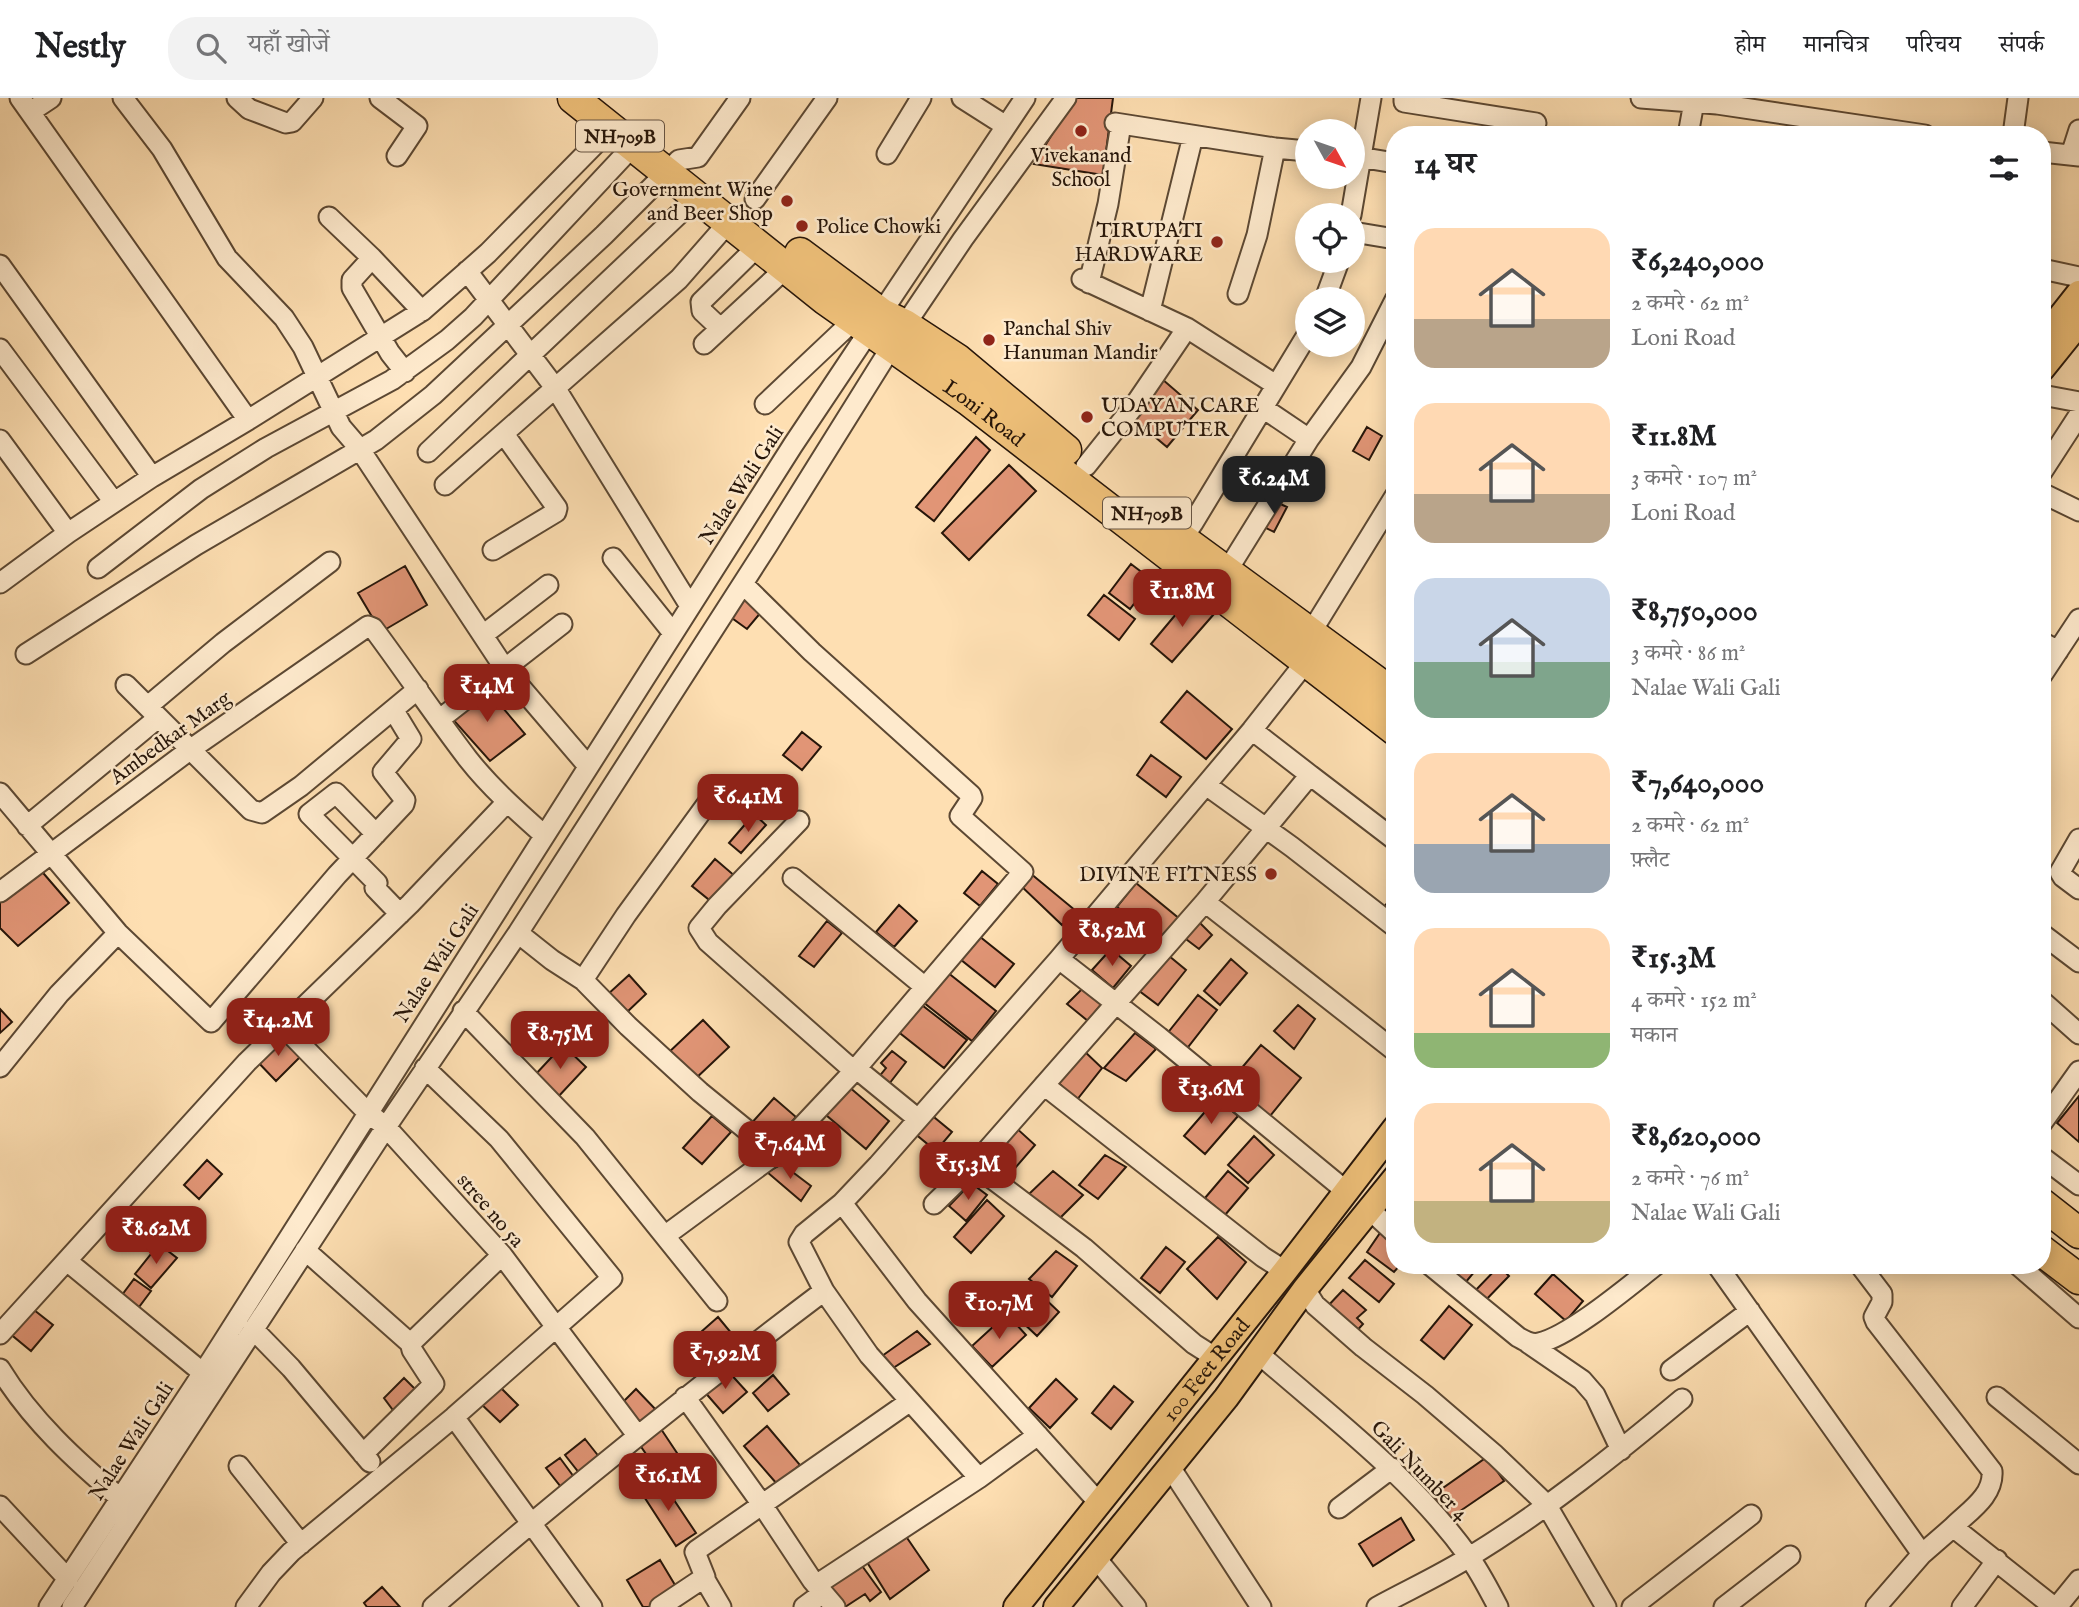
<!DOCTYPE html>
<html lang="hi">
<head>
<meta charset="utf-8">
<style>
	:root { --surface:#fff; --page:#f2f2f2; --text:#202124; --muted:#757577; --line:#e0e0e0; --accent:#8f2418 }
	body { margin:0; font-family:"IM FELL English","Noto Serif Devanagari",serif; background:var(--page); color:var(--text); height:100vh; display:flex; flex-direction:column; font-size:26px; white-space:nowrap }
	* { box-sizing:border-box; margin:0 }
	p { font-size:23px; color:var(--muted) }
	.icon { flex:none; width:38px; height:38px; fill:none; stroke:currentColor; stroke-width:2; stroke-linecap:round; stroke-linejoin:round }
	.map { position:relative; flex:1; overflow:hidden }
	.side { position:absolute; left:1386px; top:28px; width:665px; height:1148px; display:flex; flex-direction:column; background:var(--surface); border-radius:28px; box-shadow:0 4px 18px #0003 }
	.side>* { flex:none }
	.needle { width:46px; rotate:130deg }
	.fabs { position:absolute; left:1295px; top:21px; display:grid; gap:14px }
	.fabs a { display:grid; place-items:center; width:70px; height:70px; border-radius:50%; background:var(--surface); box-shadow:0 4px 18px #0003; font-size:35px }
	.price { position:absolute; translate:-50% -60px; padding:0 16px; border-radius:14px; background:var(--accent); color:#fff; font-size:23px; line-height:46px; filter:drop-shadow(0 2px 4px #0008) }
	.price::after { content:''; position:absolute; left:50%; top:42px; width:21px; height:16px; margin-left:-10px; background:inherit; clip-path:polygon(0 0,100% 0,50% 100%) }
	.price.current { background:#222; color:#fff }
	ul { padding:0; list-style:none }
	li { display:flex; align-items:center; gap:21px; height:175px; padding:0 28px }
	li span { display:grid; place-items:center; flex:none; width:196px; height:140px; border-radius:21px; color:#555 }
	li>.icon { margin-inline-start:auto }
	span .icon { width:84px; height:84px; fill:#fffc; stroke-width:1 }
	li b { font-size:30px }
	h2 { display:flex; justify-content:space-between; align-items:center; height:84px; padding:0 28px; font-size:30px }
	header { display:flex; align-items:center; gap:42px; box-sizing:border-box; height:98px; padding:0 35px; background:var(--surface); border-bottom:2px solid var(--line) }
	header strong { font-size:33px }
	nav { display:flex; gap:38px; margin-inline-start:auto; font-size:24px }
	.search { width:490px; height:63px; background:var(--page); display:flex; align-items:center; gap:18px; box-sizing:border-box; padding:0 24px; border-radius:28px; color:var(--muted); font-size:26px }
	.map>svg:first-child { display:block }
	.building { fill:#e19576; stroke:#261509; stroke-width:2 }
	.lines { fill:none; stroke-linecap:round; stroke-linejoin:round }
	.minor-casing { stroke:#5c4833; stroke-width:23 }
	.major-casing { stroke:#261509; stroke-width:28 }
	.highway-casing { stroke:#261509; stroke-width:33 }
	.minor { stroke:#feeacd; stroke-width:19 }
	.major { stroke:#efc079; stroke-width:24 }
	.highway { stroke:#efc079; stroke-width:30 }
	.poi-dot { fill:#8f2418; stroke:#feeacd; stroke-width:2.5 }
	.labels { text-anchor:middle; stroke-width:5; stroke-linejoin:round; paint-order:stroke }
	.shield { fill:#feeacd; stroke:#675544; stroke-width:2 }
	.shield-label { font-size:19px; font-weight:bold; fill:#261509 }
	.poi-label { font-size:21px; fill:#261509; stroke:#feeacd; text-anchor:end }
	.street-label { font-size:21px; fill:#261509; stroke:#feeacd }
</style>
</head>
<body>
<header>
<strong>Nestly</strong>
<div class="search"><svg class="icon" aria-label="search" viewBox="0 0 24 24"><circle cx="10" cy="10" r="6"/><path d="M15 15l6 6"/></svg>यहाँ खोजें</div>
<nav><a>होम</a><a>मानचित्र</a><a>परिचय</a><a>संपर्क</a></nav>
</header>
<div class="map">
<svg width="2079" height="1509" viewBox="0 0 2079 1509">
	<rect width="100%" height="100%" fill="#fedfb2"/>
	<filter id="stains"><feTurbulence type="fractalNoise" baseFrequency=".00286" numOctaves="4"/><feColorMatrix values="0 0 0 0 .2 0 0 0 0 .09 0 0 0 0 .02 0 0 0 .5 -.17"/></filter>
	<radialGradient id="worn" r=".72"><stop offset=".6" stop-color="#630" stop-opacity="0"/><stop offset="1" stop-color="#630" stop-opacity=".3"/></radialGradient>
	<!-- building -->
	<path class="building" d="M1074,0H1113L1103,77L1034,66Z
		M1162,281L1198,312L1167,349L1130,318Z
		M1367,329L1382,338L1369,362L1353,353Z
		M976,339L990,352L934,423L916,409Z
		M1009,367L1036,393L969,462L942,435Z
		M1274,403L1287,409L1274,434L1262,428Z
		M1131,466L1152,482L1130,511L1109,495Z
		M405,468L427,507L381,534L358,495Z
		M742,496L762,513L747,531L725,515Z
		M1104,497L1135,521L1119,542L1088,517Z
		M1192,497L1214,516L1172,564L1151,546Z
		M486,590L525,636L490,663L449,617Z
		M1187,593L1232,631L1206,661L1161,624Z
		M802,634L821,649L802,672L783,657Z
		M1151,657L1181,679L1166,699L1137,677Z
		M754,716L766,727L741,755L729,745Z
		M715,761L736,779L713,805L692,788Z
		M38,769L69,805L18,848L0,830V803Z
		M982,773L998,786L980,808L964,795Z
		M1030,775L1076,813L1062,827L1020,787Z
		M1136,785L1181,822L1163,845L1117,809Z
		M1395,795V818L1384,809Z
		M899,807L917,823L894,849L876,834Z
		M1196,821L1212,837L1199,851L1182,838Z
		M827,823L842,835L814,869L799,858Z
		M974,834L1014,866L995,889L955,857Z
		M1111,851L1131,868L1113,890L1092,872Z
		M1163,853L1186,872L1158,907L1134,889Z
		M1231,861L1247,875L1220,907L1204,893Z
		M947,874L996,913L972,943L923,904Z
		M629,877L646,896L625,916L607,897Z
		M1082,891L1102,905L1088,923L1067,906Z
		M1198,897L1217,912L1185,953L1166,937Z
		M918,904L967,942L944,970L896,932Z
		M1298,907L1315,921L1294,951L1274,933Z
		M0,911L12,924L0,935Z
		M703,922L729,949L693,983L667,956Z
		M1135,935L1156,951L1126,983L1104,970Z
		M280,937L301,958L276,983L255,961Z
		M563,947L586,969L557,1000L534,978Z
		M1261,947L1301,980L1270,1018L1229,985Z
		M1082,951L1102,970L1076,1003L1055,981Z
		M892,953L906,964L889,986L878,980L886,970L881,965Z
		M848,988L889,1023L866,1051L826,1017Z
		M2079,998V1044L2057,1025Z
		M774,1000L796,1019L771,1048L749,1028Z
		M1217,1000L1238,1018L1205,1056L1184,1038Z
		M929,1015L952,1034L936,1053L913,1034Z
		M712,1018L731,1034L702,1066L683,1050Z
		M1013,1027L1035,1047L1003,1084L981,1064Z
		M1254,1038L1274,1057L1248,1085L1228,1067Z
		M1105,1057L1126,1069L1098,1101L1079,1087Z
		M207,1062L222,1076L199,1101L184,1087Z
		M782,1066L811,1088L801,1103L767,1074Z
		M1053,1073L1083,1097L1057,1123L1028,1097Z
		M1228,1073L1248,1090L1225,1117L1205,1100Z
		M971,1085L987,1097L966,1123L949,1108Z
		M987,1102L1004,1118L971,1155L954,1139Z
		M1380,1135L1395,1146V1167H1400L1394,1174L1367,1154Z
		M1218,1139L1246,1164L1217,1201L1187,1171Z
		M159,1146L177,1160L151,1190L135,1176Z
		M1166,1149L1185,1164L1160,1195L1141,1180Z
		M1056,1153L1077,1168L1052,1199L1029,1181Z
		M1365,1162L1394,1186L1379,1204L1349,1180Z
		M1443,1167H1480L1460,1191Z
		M1499,1168L1509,1178L1482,1206L1472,1196Z
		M1553,1176L1583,1203L1566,1223L1535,1196Z
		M134,1181L151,1193L136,1213L119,1201Z
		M1343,1192L1366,1212L1357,1220L1363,1226L1354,1236L1326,1210Z
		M1040,1196L1059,1214L1037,1238L1017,1219Z
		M29,1208L53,1227L31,1253L8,1234Z
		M1449,1208L1472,1227L1444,1261L1421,1242Z
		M1007,1216L1026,1237L992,1269L972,1248Z
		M718,1219L742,1248L717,1269L693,1241Z
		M917,1233L930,1246L887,1274L875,1263Z
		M727,1272L747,1294L723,1315L703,1292Z
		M773,1277L789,1296L768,1313L753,1295Z
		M404,1280L420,1296L398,1319L384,1300Z
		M1056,1281L1077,1301L1050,1330L1029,1310Z
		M496,1285L518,1307L500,1324L478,1303Z
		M1114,1288L1133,1304L1111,1331L1092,1315Z
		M636,1291L658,1314L639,1331L618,1309Z
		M657,1325L685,1367L664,1382L635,1340Z
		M767,1328L800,1367L777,1386L744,1348Z
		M585,1341L600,1360L580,1376L565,1357Z
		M1487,1359L1504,1383L1450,1420L1433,1397Z
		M560,1360L574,1379L561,1389L546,1370Z
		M660,1381L696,1435L676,1448L641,1394Z
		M1401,1420L1414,1442L1373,1468L1359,1446Z
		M903,1434L929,1472L890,1501L865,1461Z
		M660,1462L678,1492L650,1509H643L627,1482Z
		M860,1465L881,1494L870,1503L865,1496L845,1509H841L822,1490Z
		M382,1489L400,1509H367L364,1505Z"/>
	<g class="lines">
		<!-- minor casing -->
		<g class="minor-casing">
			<path id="minor" d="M20,0L248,322
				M123,0L162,51L227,160L284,220L303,249L341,329L359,350L505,571L588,668
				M237,0L249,11L286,25L292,24L313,0
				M380,0L417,28L397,58
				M962,0L1006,28
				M1404,0V4L1536,25
				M1641,0L1717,6L1925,37
				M30,14L51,0
				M1115,25L1275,50L1307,53
				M1688,37L1694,4
				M2013,37L2018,0
				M2042,54L2079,58
				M887,56L921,0
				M2071,57L2079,32
				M1353,58L1395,65
				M755,101L827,0
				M1351,117L1371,0
				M329,119L372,160L352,182V190L390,255L405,274
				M1353,134L1395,141
				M372,160L422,213
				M0,167L152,379
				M2042,171L2079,179
				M467,173L556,291L690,508
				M1082,181L1187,230L1276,287
				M1089,185L1108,106L1121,26
				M1238,196L1257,137L1275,50
				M1325,201L1339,163
				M1150,213L1193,38
				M720,230L702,213L701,204L758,148
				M704,246L786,170
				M0,251L114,404
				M2042,297L2079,304
				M765,306L855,221
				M1263,310L1309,341
				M0,342L68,435
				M428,354L697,99
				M1086,368L1134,308L1187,230
				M2042,374L2079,317
				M445,387L679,181L728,125
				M2042,395L2079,413
				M1176,450L1193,425L1307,237
				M493,452L556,414L557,410L504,336
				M613,460L673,535
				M98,470L201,391L266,350L392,282L447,242L473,219L632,49
				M1227,473L1309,341L1361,269L1395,202
				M0,485L68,435L152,379L248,322L422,213L488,155L611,30
				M1310,536L1395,398
				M483,537L548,487
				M2042,544L2058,553
				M26,556L196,447L376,342L433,297L604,137L679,62L698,59L740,0
				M2042,577L2079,521
				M126,587L251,712L262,715L301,688L418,591
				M148,608L223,545L330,464
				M440,621L562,526
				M1310,677L1395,742
				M1206,687L1292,749L1395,829
				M0,695L118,835L211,924L337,777L404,706L405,702L383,674L411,641L394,613
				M799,723L717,808L699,830L708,844L854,973L858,972L918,1021
				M27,728L158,620
				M376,736L336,695L309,716L377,785L375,790L400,816
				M2079,741L2060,774L2063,779L2079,791
				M793,780L925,889
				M0,794L191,651L368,528L373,530C405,573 435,618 468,661C490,689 517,713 544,737
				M1205,804L1395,953
				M518,835L552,862L583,882L628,928L700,994L776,1056
				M2042,836L2079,864
				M1059,861L1159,939L1346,1093
				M583,882L626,817L720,688
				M2042,903L2079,936
				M463,913L585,1039L717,1203
				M283,928L367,1014L386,1029L502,1157L637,1337
				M0,969L59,896L118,835
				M1044,987L1263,1159L1285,1173
				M2042,1025L2079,973
				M2042,1059L2079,1087
				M974,1067L1084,1150L1194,1246L1216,1260
				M842,1105L917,1203L1099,1405
				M934,1106L974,1067L1205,804L1310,677L1252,632
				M1370,1112L1395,1135
				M666,1137L776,1056L854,973L1023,774L960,718L972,700L971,697L812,554L743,486
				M305,1152L411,1246
				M67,1163L203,1275
				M1430,1167L1518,1239C1525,1243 1531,1247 1539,1245C1570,1238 1629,1188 1656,1167
				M1717,1167L1922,1456
				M1860,1167L1882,1196V1204L1874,1219L1876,1224L1992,1373C1994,1398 1969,1413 1953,1429
				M2018,1167L2079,1220
				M1305,1191L1315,1207L1363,1249L1425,1297L1495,1357L1546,1406L1606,1509
				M253,1231L291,1270L370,1364
				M0,1236L247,964L410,806L507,704
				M1528,1245L1582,1282L1595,1297L1621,1352
				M1258,1255C1332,1320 1411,1378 1469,1459C1480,1474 1489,1492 1498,1509
				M0,1271C31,1322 76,1363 121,1401
				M1671,1272L1750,1213
				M685,1299L761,1405L812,1482L835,1509
				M1997,1299L2079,1366
				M454,1319L592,1509
				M363,1356L434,1286L412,1252L411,1248L413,1243L502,1157
				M239,1368L301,1446
				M1170,1369L1261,1509
				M979,1380L869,1257L824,1193L799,1144L804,1136L842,1105L878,1067L1059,861L1252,632L1312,556
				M0,1408L68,1481
				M1339,1410L1392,1370
				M1095,1459L1136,1509
				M704,1480L721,1509
				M816,1487L979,1380L1038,1337
				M49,1509L212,1261L793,347L1025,0
				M72,1509L386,1029L518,835L767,448L905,227L963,141L1066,0
				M246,1509L271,1475L291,1454L454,1319L612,1180L499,1041L425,970
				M433,1509C560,1399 690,1294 824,1193
				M660,1509L705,1479L695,1454L697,1452L909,1304
				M804,1509L823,1495
				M1377,1509C1408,1492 1441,1477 1471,1458C1546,1412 1615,1357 1682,1301
				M1632,1509L1751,1417
				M1724,1509L1790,1458
				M1876,1509L1922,1456L1953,1429L2054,1509
				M1962,1509L1997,1462
				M2057,1509L2079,1482"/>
		</g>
		<!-- major casing -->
		<g class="major-casing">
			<g id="major">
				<path d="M2042,242L2079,195"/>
				<path d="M2042,271L2079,225"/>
				<path id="s1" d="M1016,1509L1285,1173L1395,1030"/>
				<path d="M1056,1509L1226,1300L1305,1191L1395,1080"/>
			</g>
		</g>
		<!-- highway casing -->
		<g class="highway-casing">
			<g id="highway">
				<path id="s2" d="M573,0L826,202L968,302L1395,632"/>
				<path d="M800,155L882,216L905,227L957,261L1066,352"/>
				<path d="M1152,419L1395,597"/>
				<path d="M2042,1106L2079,1135"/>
				<path d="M2042,1153L2079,1181"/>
			</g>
		</g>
		<!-- minor -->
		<use href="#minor" class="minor"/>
		<!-- major -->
		<use href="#major" class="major"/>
		<!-- highway -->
		<use href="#highway" class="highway"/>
	</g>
	<!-- markers -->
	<g class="poi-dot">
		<circle cx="1081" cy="33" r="7"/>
		<circle cx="787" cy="103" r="7"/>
		<circle cx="802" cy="128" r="7"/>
		<circle cx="1217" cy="144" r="7"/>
		<circle cx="989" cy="242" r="7"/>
		<circle cx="1087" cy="319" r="7"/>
		<circle cx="1271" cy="776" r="7"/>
	</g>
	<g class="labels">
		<!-- shield labels -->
		<g class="shield">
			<rect x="576" y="22.5" width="88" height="31" rx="5"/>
			<rect x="1103" y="399.5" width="88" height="31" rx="5"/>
		</g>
		<g class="shield-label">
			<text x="620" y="45">NH709B</text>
			<text x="1147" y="422">NH709B</text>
		</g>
		<!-- poi labels -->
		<g class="poi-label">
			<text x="1081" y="64" text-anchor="middle">Vivekanand<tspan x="1081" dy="24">School</tspan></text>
			<text x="773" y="98">Government Wine<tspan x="773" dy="24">and Beer Shop</tspan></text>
			<text x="816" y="135" text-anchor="start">Police Chowki</text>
			<text x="1203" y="139">TIRUPATI<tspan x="1203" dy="24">HARDWARE</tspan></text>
			<text x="1003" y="237" text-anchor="start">Panchal Shiv<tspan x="1003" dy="24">Hanuman Mandir</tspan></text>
			<text x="1101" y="314" text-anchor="start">UDAYAN CARE<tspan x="1101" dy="24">COMPUTER</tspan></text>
			<text x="1257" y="783">DIVINE FITNESS</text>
		</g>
		<!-- street labels -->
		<g class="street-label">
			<text dy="7" stroke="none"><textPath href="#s2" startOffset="518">Loni Road</textPath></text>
			<text transform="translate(741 387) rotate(-57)" y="7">Nalae Wali Gali</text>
			<text transform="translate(170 639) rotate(-36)" y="7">Ambedkar Marg</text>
			<text transform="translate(436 865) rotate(-57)" y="7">Nalae Wali Gali</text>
			<text transform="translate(491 1112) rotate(49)" y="7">stree no 5a</text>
			<text dy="7" stroke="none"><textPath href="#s1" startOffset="304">100 Feet Road</textPath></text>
			<text transform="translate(131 1343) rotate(-57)" y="7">Nalae Wali Gali</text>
			<text transform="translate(1420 1372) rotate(46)" y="7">Gali Number 4</text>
		</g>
	</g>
	<rect width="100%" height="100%" filter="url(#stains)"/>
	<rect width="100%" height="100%" fill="url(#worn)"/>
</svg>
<div class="fabs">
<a><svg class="needle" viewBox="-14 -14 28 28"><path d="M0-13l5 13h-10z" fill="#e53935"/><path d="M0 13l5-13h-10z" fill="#757577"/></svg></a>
<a><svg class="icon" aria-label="locate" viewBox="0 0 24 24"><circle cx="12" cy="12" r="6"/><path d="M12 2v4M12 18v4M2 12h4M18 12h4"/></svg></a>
<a><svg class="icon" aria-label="layers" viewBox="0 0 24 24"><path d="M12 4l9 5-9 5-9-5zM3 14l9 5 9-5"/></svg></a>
</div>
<b class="price current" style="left:1274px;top:418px">₹6.24M</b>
<b class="price" style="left:1182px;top:531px">₹11.8M</b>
<b class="price" style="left:487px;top:626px">₹14M</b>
<b class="price" style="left:748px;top:736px">₹6.41M</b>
<b class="price" style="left:1112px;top:870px">₹8.52M</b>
<b class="price" style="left:278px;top:960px">₹14.2M</b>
<b class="price" style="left:560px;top:973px">₹8.75M</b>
<b class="price" style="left:1211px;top:1028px">₹13.6M</b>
<b class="price" style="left:790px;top:1083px">₹7.64M</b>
<b class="price" style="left:968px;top:1104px">₹15.3M</b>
<b class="price" style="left:156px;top:1168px">₹8.62M</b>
<b class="price" style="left:999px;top:1243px">₹10.7M</b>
<b class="price" style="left:725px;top:1293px">₹7.92M</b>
<b class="price" style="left:668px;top:1415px">₹16.1M</b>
<section class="side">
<h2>14 घर<svg class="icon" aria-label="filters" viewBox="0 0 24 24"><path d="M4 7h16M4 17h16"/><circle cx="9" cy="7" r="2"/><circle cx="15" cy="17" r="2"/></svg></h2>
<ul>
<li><span style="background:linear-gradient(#ffd9b3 65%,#b9a48a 0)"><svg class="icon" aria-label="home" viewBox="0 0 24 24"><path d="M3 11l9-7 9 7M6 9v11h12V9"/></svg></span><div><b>₹6,240,000</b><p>2 कमरे · 62 m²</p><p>Loni Road</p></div></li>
<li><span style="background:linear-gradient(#ffd9b3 65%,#b9a48a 0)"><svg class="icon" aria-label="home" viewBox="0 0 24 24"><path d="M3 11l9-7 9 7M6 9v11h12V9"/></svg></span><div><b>₹11.8M</b><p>3 कमरे · 107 m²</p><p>Loni Road</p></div></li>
<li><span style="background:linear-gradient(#c9d6e8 60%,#7fa58c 0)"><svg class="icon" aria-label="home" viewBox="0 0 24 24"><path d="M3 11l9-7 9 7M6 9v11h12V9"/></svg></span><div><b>₹8,750,000</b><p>3 कमरे · 86 m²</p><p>Nalae Wali Gali</p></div></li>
<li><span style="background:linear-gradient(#ffd9b3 65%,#9aa5b1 0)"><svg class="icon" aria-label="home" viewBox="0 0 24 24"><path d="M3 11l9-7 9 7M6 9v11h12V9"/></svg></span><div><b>₹7,640,000</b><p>2 कमरे · 62 m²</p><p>फ़्लैट</p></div></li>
<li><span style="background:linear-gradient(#ffd9b3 75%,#8fb573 0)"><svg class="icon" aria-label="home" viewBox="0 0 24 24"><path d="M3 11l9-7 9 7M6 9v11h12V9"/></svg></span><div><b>₹15.3M</b><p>4 कमरे · 152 m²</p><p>मकान</p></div></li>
<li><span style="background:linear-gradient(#ffd9b3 70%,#c2b280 0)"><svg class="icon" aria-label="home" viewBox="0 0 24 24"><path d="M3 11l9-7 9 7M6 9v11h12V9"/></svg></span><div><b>₹8,620,000</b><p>2 कमरे · 76 m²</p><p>Nalae Wali Gali</p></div></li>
</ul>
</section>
</div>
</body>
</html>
